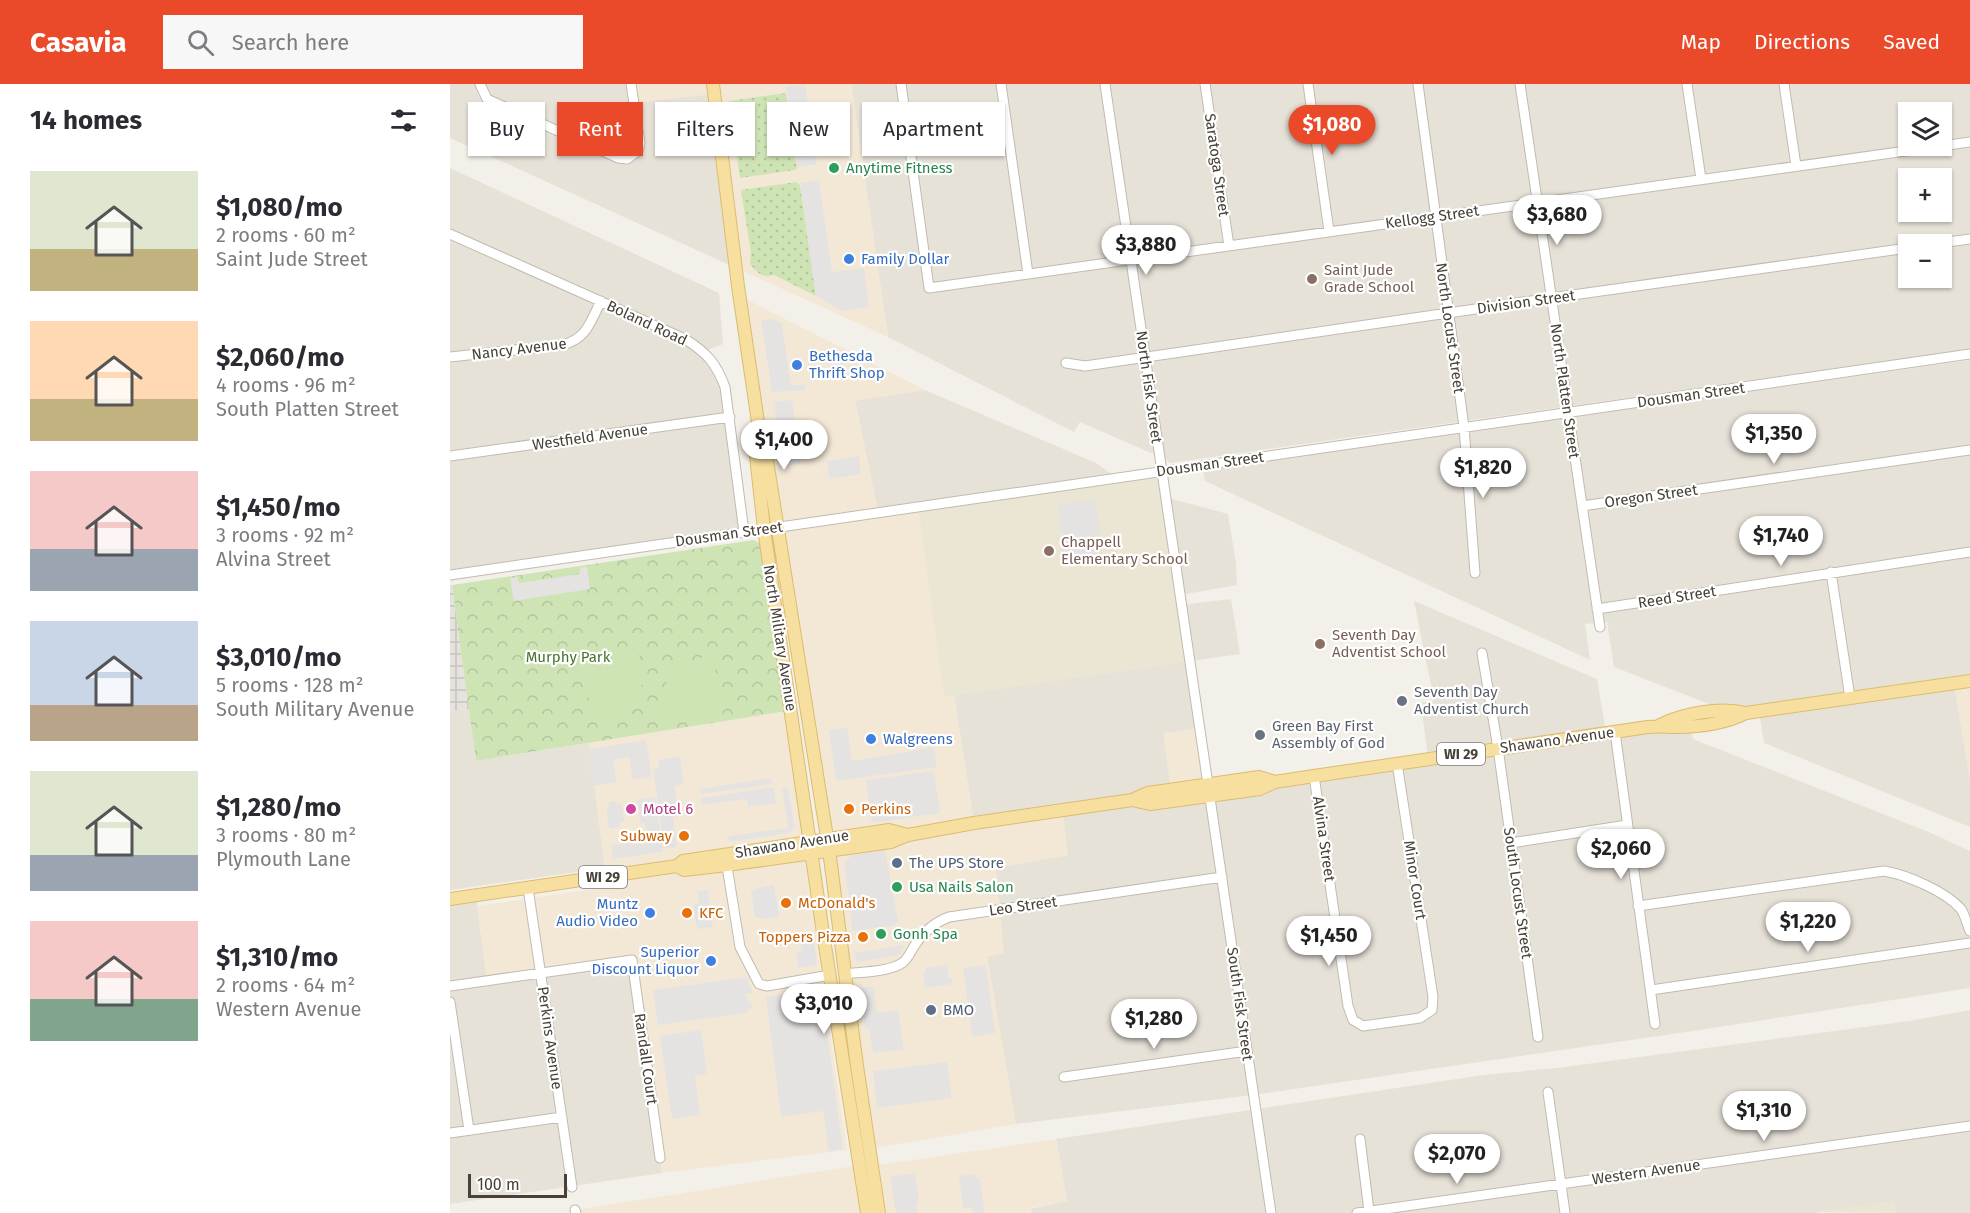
<!DOCTYPE html>
<html lang="en">
<head>
<meta charset="utf-8">
<style>
	:root { --surface:#fff; --page:#f7f7f7; --text:#2b2b33; --muted:#7c7c81; --accent:#ea4a2a }
	body { margin:0; font-family:"Fira Sans",sans-serif; background:var(--page); color:var(--text); height:100vh; display:flex; flex-direction:column; font-size:22px; white-space:nowrap }
	* { box-sizing:border-box; margin:0 }
	p { font-size:20px; color:var(--muted) }
	.icon { flex:none; width:33px; height:33px; fill:none; stroke:currentColor; stroke-width:2; stroke-linecap:round; stroke-linejoin:round }
	.map { position:relative; flex:1; overflow:hidden }
	.drawer { display:flex; flex-direction:column; background:var(--surface); width:450px }
	.drawer>* { flex:none }
	.hud { position:absolute; left:18px; top:18px; width:570px; height:54px; display:flex; gap:12px }
	.fabs { position:absolute; left:1448px; top:18px; display:grid; gap:12px }
	.fabs a { display:grid; place-items:center; width:54px; height:54px; border-radius:0px; background:var(--surface); box-shadow:0 2px 4px #0004; font-size:30px }
	.scale { position:absolute; left:18px; bottom:15px; width:99px; box-sizing:border-box; padding-left:6px; border:3px solid #474138; border-top:0; font-size:16px; line-height:21px; white-space:nowrap; color:#474138; -webkit-text-stroke:4px #fff; paint-order:stroke }
	.price { position:absolute; translate:-50% -51px; padding:0 14px; border-radius:21px; background:#fff; color:#222; font-size:20px; line-height:39px; filter:drop-shadow(0 2px 3px #0008) }
	.price::after { content:''; position:absolute; left:50%; top:36px; width:18px; height:14px; margin-left:-9px; background:inherit; clip-path:polygon(0 0,100% 0,50% 100%) }
	.price.active { background:var(--accent); color:#fff }
	ul { padding:0; list-style:none }
	li { display:flex; align-items:center; gap:18px; height:150px; padding:0 30px }
	li span { display:grid; place-items:center; flex:none; width:168px; height:120px; border-radius:0px; color:#555 }
	li>.icon { margin-inline-start:auto }
	span .icon { width:72px; height:72px; fill:#fffc; stroke-width:1 }
	li b { font-size:26px }
	h2 { display:flex; justify-content:space-between; align-items:center; height:72px; padding:0 30px; font-size:26px }
	.pill { padding:0 21px; border-radius:0px; background:var(--surface); box-shadow:0 2px 4px #0004; font-size:21px; line-height:54px }
	.pill.active { background:var(--accent); color:#fff }
	header { display:flex; align-items:center; gap:36px; box-sizing:border-box; height:84px; padding:0 30px; background:var(--accent); color:#fff }
	header strong { font-size:28px }
	nav { display:flex; gap:33px; margin-inline-start:auto; font-size:21px }
	.search { width:420px; height:54px; background:var(--page); display:flex; align-items:center; gap:15px; box-sizing:border-box; padding:0 21px; border-radius:0px; color:var(--muted); font-size:22px }
	main { display:flex; flex:1; min-height:0 }
	.map>svg:first-child { display:block }
	.residential { fill:#e7e2d8; fill-rule:evenodd }
	.commercial { fill:#f3e8d6 }
	.industrial { fill:url(#industrial-grid) }
	.education { fill:#ebe5d4 }
	.grass { fill:url(#grass-dots) }
	.park { fill:url(#park-crowns) }
	.garden { fill:#cee4b5 }
	.parking { fill:#e5e3e1 }
	.lines { fill:none; stroke-linecap:round; stroke-linejoin:round }
	.minor-casing { stroke:#c1bbaf; stroke-width:11 }
	.major-casing { stroke:#dbbc70; stroke-width:14 }
	.minor { stroke:#fff; stroke-width:9 }
	.major { stroke:#f7df9f; stroke-width:12 }
	.leisure-dot { fill:#2e9e5b; stroke:#fff; stroke-width:2 }
	.shop-dot { fill:#3f7fe0; stroke:#fff; stroke-width:2 }
	.education-dot { fill:#8d6e63; stroke:#fff; stroke-width:2 }
	.worship-dot { fill:#6b7280; stroke:#fff; stroke-width:2 }
	.hotel-dot { fill:#d1479c; stroke:#fff; stroke-width:2 }
	.food-dot { fill:#e8710a; stroke:#fff; stroke-width:2 }
	.service-dot { fill:#5c6f8a; stroke:#fff; stroke-width:2 }
	.labels { text-anchor:middle; stroke-width:4.5; stroke-linejoin:round; paint-order:stroke }
	.shield { fill:#fff; stroke:#7e7a74; stroke-width:1.5 }
	.shield-label { font-size:14px; font-weight:bold; fill:#474138 }
	.street-label { font-size:15px; fill:#474138; stroke:#fff }
	.leisure-label { font-size:15px; fill:#27864d; stroke:#fff; text-anchor:start }
	.shop-label { font-size:15px; fill:#366cbe; stroke:#fff; text-anchor:start }
	.education-label { font-size:15px; fill:#785e54; stroke:#fff; text-anchor:start }
	.park-label { font-size:15px; fill:#48742f; stroke:#fff }
	.worship-label { font-size:15px; fill:#5b616d; stroke:#fff; text-anchor:start }
	.hotel-label { font-size:15px; fill:#b23c85; stroke:#fff; text-anchor:start }
	.food-label { font-size:15px; fill:#c56008; stroke:#fff; text-anchor:start }
	.service-label { font-size:15px; fill:#4e5e75; stroke:#fff; text-anchor:start }
</style>
</head>
<body>
<header>
<strong>Casavia</strong>
<div class="search"><svg class="icon" aria-label="search" viewBox="0 0 24 24"><circle cx="10" cy="10" r="6"/><path d="M15 15l6 6"/></svg>Search here</div>
<nav><a>Map</a><a>Directions</a><a>Saved</a></nav>
</header>
<main>
<section class="drawer">
<h2>14 homes<svg class="icon" aria-label="filters" viewBox="0 0 24 24"><path d="M4 7h16M4 17h16"/><circle cx="9" cy="7" r="2"/><circle cx="15" cy="17" r="2"/></svg></h2>
<ul>
<li><span style="background:linear-gradient(#dfe7d0 65%,#c2b280 0)"><svg class="icon" aria-label="home" viewBox="0 0 24 24"><path d="M3 11l9-7 9 7M6 9v11h12V9"/></svg></span><div><b>$1,080/mo</b><p>2 rooms · 60 m²</p><p>Saint Jude Street</p></div></li>
<li><span style="background:linear-gradient(#ffd9b3 65%,#c2b280 0)"><svg class="icon" aria-label="home" viewBox="0 0 24 24"><path d="M3 11l9-7 9 7M6 9v11h12V9"/></svg></span><div><b>$2,060/mo</b><p>4 rooms · 96 m²</p><p>South Platten Street</p></div></li>
<li><span style="background:linear-gradient(#f6c9c9 65%,#9aa5b1 0)"><svg class="icon" aria-label="home" viewBox="0 0 24 24"><path d="M3 11l9-7 9 7M6 9v11h12V9"/></svg></span><div><b>$1,450/mo</b><p>3 rooms · 92 m²</p><p>Alvina Street</p></div></li>
<li><span style="background:linear-gradient(#c9d6e8 70%,#b9a48a 0)"><svg class="icon" aria-label="home" viewBox="0 0 24 24"><path d="M3 11l9-7 9 7M6 9v11h12V9"/></svg></span><div><b>$3,010/mo</b><p>5 rooms · 128 m²</p><p>South Military Avenue</p></div></li>
<li><span style="background:linear-gradient(#dfe7d0 70%,#9aa5b1 0)"><svg class="icon" aria-label="home" viewBox="0 0 24 24"><path d="M3 11l9-7 9 7M6 9v11h12V9"/></svg></span><div><b>$1,280/mo</b><p>3 rooms · 80 m²</p><p>Plymouth Lane</p></div></li>
<li><span style="background:linear-gradient(#f6c9c9 65%,#7fa58c 0)"><svg class="icon" aria-label="home" viewBox="0 0 24 24"><path d="M3 11l9-7 9 7M6 9v11h12V9"/></svg></span><div><b>$1,310/mo</b><p>2 rooms · 64 m²</p><p>Western Avenue</p></div></li>
</ul>
</section>
<div class="map">
<svg width="1520" height="1129" viewBox="0 0 1520 1129">
	<defs>
		<pattern id="industrial-grid" width="8" height="8" patternUnits="userSpaceOnUse" patternTransform="scale(1.5)"><rect width="8" height="8" fill="#e6e2de"/><path d="M0 4h8M4 0v8" fill="none" stroke="#c7c3bf"/></pattern>
		<pattern id="grass-dots" width="8" height="8" patternUnits="userSpaceOnUse" patternTransform="scale(1.5)"><rect width="8" height="8" fill="#cee4b5"/><path d="M2 2h.1M6 6h.1" fill="none" stroke="#b2c59c" stroke-width="1.8" stroke-linecap="round"/></pattern>
		<pattern id="park-crowns" width="20" height="18" patternUnits="userSpaceOnUse" patternTransform="scale(1.5)"><rect width="20" height="18" fill="#cee4b5"/><path d="M2 6a3 3 0 1 1 6 0M12 15a3 3 0 1 1 6 0" fill="none" stroke="#b2c59c"/></pattern>
	</defs>
	<rect width="100%" height="100%" fill="#f3f0e9"/>
	<!-- residential -->
	<path class="residential" d="M0,0H181L264,10L286,184L0,54Z
		M401,0H1520V265L720,379L715,375L712,367L701,369L630,338L624,348L438,253ZM1458,28H1491V62H1458ZM1458,94H1491V128H1458ZM1458,160H1491V194H1458Z
		M0,84L269,209L273,260L255,267L268,285L294,448L0,491Z
		M1520,276V590L1298,622L1260,625L1259,620L1164,583L1157,538L1135,540L1140,576L755,397L753,386Z
		M475,306L646,379L667,394L428,428L405,316Z
		M715,413L778,430L786,479L787,501L730,511Z
		M781,515L790,570L740,577L750,644L722,717L978,674L971,619L984,616L964,517L1147,595L1156,649L1239,642L1243,655L1481,749L1520,767V904L1243,947L803,1011L566,1040L537,873L546,783L618,771L524,739L504,611L739,577L731,521Z
		M1505,605L1520,696V743L1314,659L1310,634Z
		M19,625L26,677L139,659L155,784L0,806V627Z
		M26,812L37,897L182,876L212,1089L0,1120V815Z
		M1520,926V1129H1446L1444,1118L1364,1129H581L580,1125L617,1117L606,1055L1033,991L1107,984L1459,937Z"/>
	<!-- commercial -->
	<path class="commercial" d="M181,0H401L438,253L286,184L264,10L184,19Z
		M290,212L475,306L405,317L428,428L468,423L494,612L504,611L524,739L613,727L618,771L546,784L554,869L537,873L566,1040L419,1065Z
		M1520,597V696L1504,599Z
		M337,627L356,784L397,1066L212,1089L182,877L37,897L27,822L157,803L139,659Z
		M750,644L758,700L721,706L713,649Z
		M606,1055L617,1117L580,1124V1129H429L422,1082Z
		M410,1081L417,1129H126L125,1126Z"/>
	<!-- industrial -->
	<path class="industrial" d="M0,501H2L19,625L0,627Z"/>
	<!-- education -->
	<path class="education" d="M712,387L740,577L494,613L468,423Z
		M1444,1117L1446,1129L1364,1128Z"/>
	<!-- grass -->
	<path class="grass" d="M336,9L347,84L345,86L290,94L279,17Z
		M346,98L350,101L366,212L324,191C312,195 307,188 300,180L301,169L291,106Z"/>
	<!-- park -->
	<path class="park" d="M304,456L312,461L337,627L26,677L2,501Z"/>
	<!-- garden -->
	<path class="garden" d="M186,563C202,597 188,632 153,647L128,590L130,587Z
		M263,571L273,629L268,633L210,642C207,600 221,579 263,571Z"/>
	<!-- parking -->
	<path class="parking" d="M355,0L367,80L348,84L336,3Z
		M369,96L382,188L414,184L419,223L393,227L366,212L350,99Z
		M324,235L332,240L341,302L355,300L356,306L322,308L311,236Z
		M342,316L351,380L332,382L324,318Z
		M409,372L411,390L379,395L377,377Z
		M645,415L650,448L645,449L648,470L614,475L608,421Z
		M137,483L140,505L64,517L60,494L67,493L69,499L130,490V484Z
		M397,643L402,677L484,663L487,683L386,697L379,646Z
		M196,656L202,693L183,696L179,673L163,676L167,698L144,702L139,665Z
		M230,672L234,700L225,702L229,732L223,733L227,763L214,765L203,685L209,684L208,676Z
		M484,687L490,729L422,739L416,696Z
		M321,694L322,700L251,710L250,705Z
		M324,703L326,719L298,723L297,715L252,721L251,714Z
		M338,703L344,743L342,747L339,749L279,758L278,752L338,744L332,704Z
		M205,713L213,768L163,775L161,761L198,756L195,739L191,740L187,716Z
		M166,717L167,721L172,720L174,738H169L170,743L159,745L156,726L159,725L158,718Z
		M435,766L448,837L446,841L402,847L400,818L394,780L401,771Z
		M324,800L329,833L311,835L305,833L301,806Z
		M258,806L263,843L247,845L243,820L249,819L247,808Z
		M363,852L367,881L348,884L346,869L352,868L350,854Z
		M455,861L451,869L446,872L406,878L405,869Z
		M497,881L499,894H502L503,900L475,904L473,890L475,889V884Z
		M536,881L545,949L522,953L513,884Z
		M297,893L303,909L296,910L297,917H301L302,924L297,926V929L208,941L203,906Z
		M423,902L427,929L448,926L454,966L423,969L419,944H415L410,904Z
		M371,904L393,1065L379,1067L373,1027L331,1033L316,913Z
		M251,946L257,990L245,992L250,1031L222,1035L210,952Z
		M497,978L502,1014L427,1024L423,987Z
		M465,1089L469,1116L466,1120L467,1129H446L440,1093Z
		M523,1090L530,1096L535,1129H523L522,1123L513,1125L509,1092Z"/>
	<g class="lines">
		<!-- minor casing -->
		<g class="minor-casing">
			<path id="minor" d="M30,0L37,15L168,74L177,75L188,67L190,59L181,0
				M451,0L479,204L1520,58
				M551,0L578,190
				M655,0L821,1129
				M755,0L779,162
				M858,0L879,147
				M968,0L1014,343L1025,489
				M1070,0L1150,543
				M1237,0L1251,95
				M1334,0L1346,82
				M0,150L235,255C257,269 266,279 275,303L294,448
				M1483,160L1520,155
				M0,273L112,261C137,255 140,238 151,217
				M616,279L635,282L1101,214L1458,164
				M0,372L280,333
				M1132,422L1520,366
				M1381,488L1400,614
				M0,491L1520,270
				M1147,525L1520,468
				M1032,569L1048,664L1088,953
				M1165,648L1205,940
				M864,692L898,922L903,936L913,942L970,934L982,926L983,913L947,679
				M1061,759L1177,741
				M276,776L290,863L309,900L317,902L380,891
				M78,804L122,1103
				M1188,822L1434,787C1457,791 1495,807 1511,825C1515,831 1517,840 1520,847
				M395,890C410,888 439,888 452,879C457,876 460,869 463,864C472,849 483,839 499,833L772,793
				M0,902L182,876L210,1074
				M1201,906L1520,859
				M0,918L19,1046
				M614,993L797,967
				M1098,1008L1115,1129
				M0,1049L112,1033
				M910,1055L919,1127
				M125,1126L126,1129
				M907,1129L1520,1042"/>
		</g>
		<!-- major casing -->
		<g class="major-casing">
			<path id="major" d="M263,0L288,202L308,338L315,364L379,766L407,982L429,1129
				M307,347L305,363L314,445L373,849L417,1129
				M1210,641C1234,629 1270,623 1296,629
				M682,716L700,720L810,705L825,698L864,692L1198,643C1208,642 1216,643 1226,643C1249,643 1276,639 1296,629L1520,597
				M227,782L234,786L277,781L441,758L458,751L524,739L682,716L698,709L809,693L825,698
				M0,815L227,782L233,777L439,746L458,751"/>
		</g>
		<!-- minor -->
		<use href="#minor" class="minor"/>
		<!-- major -->
		<use href="#major" class="major"/>
	</g>
	<!-- markers -->
	<g class="leisure-dot">
		<circle cx="384" cy="84" r="6"/>
		<circle cx="447" cy="803" r="6"/>
		<circle cx="431" cy="850" r="6"/>
	</g>
	<g class="shop-dot">
		<circle cx="399" cy="175" r="6"/>
		<circle cx="347" cy="281" r="6"/>
		<circle cx="421" cy="655" r="6"/>
		<circle cx="200" cy="829" r="6"/>
		<circle cx="261" cy="877" r="6"/>
	</g>
	<g class="education-dot">
		<circle cx="862" cy="195" r="6"/>
		<circle cx="599" cy="467" r="6"/>
		<circle cx="870" cy="560" r="6"/>
	</g>
	<g class="worship-dot">
		<circle cx="952" cy="617" r="6"/>
		<circle cx="810" cy="651" r="6"/>
	</g>
	<circle class="hotel-dot" cx="181" cy="725" r="6"/>
	<g class="food-dot">
		<circle cx="399" cy="725" r="6"/>
		<circle cx="234" cy="752" r="6"/>
		<circle cx="336" cy="819" r="6"/>
		<circle cx="237" cy="829" r="6"/>
		<circle cx="413" cy="853" r="6"/>
	</g>
	<g class="service-dot">
		<circle cx="447" cy="779" r="6"/>
		<circle cx="481" cy="926" r="6"/>
	</g>
	<g class="labels">
		<!-- shield labels -->
		<g class="shield">
			<rect x="987" y="659" width="48" height="22" rx="4.5"/>
			<rect x="129" y="782" width="48" height="22" rx="4.5"/>
		</g>
		<g class="shield-label">
			<text x="1011" y="675">WI 29</text>
			<text x="153" y="798">WI 29</text>
		</g>
		<!-- street labels -->
		<g class="street-label">
			<text transform="translate(767 81) rotate(82)" y="5">Saratoga Street</text>
			<text transform="translate(982 133) rotate(-8)" y="5">Kellogg Street</text>
			<text transform="translate(1076 218) rotate(-8)" y="5">Division Street</text>
			<text transform="translate(197 239) rotate(25)" y="5">Boland Road</text>
			<text transform="translate(1000 244) rotate(82)" y="5">North Locust Street</text>
			<text transform="translate(69 265) rotate(-7)" y="5">Nancy Avenue</text>
			<text transform="translate(699 303) rotate(82)" y="5">North Fisk Street</text>
			<text transform="translate(1115 307) rotate(82)" y="5">North Platten Street</text>
			<text transform="translate(1241 311) rotate(-8)" y="5">Dousman Street</text>
			<text transform="translate(140 353) rotate(-8)" y="5">Westfield Avenue</text>
			<text transform="translate(760 380) rotate(-8)" y="5">Dousman Street</text>
			<text transform="translate(1201 412) rotate(-8)" y="5">Oregon Street</text>
			<text transform="translate(279 450) rotate(-8)" y="5">Dousman Street</text>
			<text transform="translate(1227 513) rotate(-9)" y="5">Reed Street</text>
			<text transform="translate(330 554) rotate(81)" y="5">North Military Avenue</text>
			<text transform="translate(1107 656) rotate(-8)" y="5">Shawano Avenue</text>
			<text transform="translate(874 755) rotate(82)" y="5">Alvina Street</text>
			<text transform="translate(342 760) rotate(-9)" y="5">Shawano Avenue</text>
			<text transform="translate(965 796) rotate(81)" y="5">Minor Court</text>
			<text transform="translate(1068 809) rotate(82)" y="5">South Locust Street</text>
			<text transform="translate(573 822) rotate(-8)" y="5">Leo Street</text>
			<text transform="translate(790 920) rotate(82)" y="5">South Fisk Street</text>
			<text transform="translate(100 954) rotate(82)" y="5">Perkins Avenue</text>
			<text transform="translate(196 975) rotate(82)" y="5">Randall Court</text>
			<text transform="translate(1196 1088) rotate(-8)" y="5">Western Avenue</text>
		</g>
		<!-- leisure labels -->
		<g class="leisure-label">
			<text x="396" y="89">Anytime Fitness</text>
			<text x="459" y="808">Usa Nails Salon</text>
			<text x="443" y="855">Gonh Spa</text>
		</g>
		<!-- shop labels -->
		<g class="shop-label">
			<text x="411" y="180">Family Dollar</text>
			<text x="359" y="277">Bethesda<tspan x="359" dy="17">Thrift Shop</tspan></text>
			<text x="433" y="660">Walgreens</text>
			<text x="188" y="825" text-anchor="end">Muntz<tspan x="188" dy="17">Audio Video</tspan></text>
			<text x="249" y="873" text-anchor="end">Superior<tspan x="249" dy="17">Discount Liquor</tspan></text>
		</g>
		<!-- education labels -->
		<g class="education-label">
			<text x="874" y="191">Saint Jude<tspan x="874" dy="17">Grade School</tspan></text>
			<text x="611" y="463">Chappell<tspan x="611" dy="17">Elementary School</tspan></text>
			<text x="882" y="556">Seventh Day<tspan x="882" dy="17">Adventist School</tspan></text>
		</g>
		<!-- park labels -->
		<g class="park-label">
			<text x="118" y="578">Murphy Park</text>
		</g>
		<!-- worship labels -->
		<g class="worship-label">
			<text x="964" y="613">Seventh Day<tspan x="964" dy="17">Adventist Church</tspan></text>
			<text x="822" y="647">Green Bay First<tspan x="822" dy="17">Assembly of God</tspan></text>
		</g>
		<!-- hotel labels -->
		<g class="hotel-label">
			<text x="193" y="730">Motel 6</text>
		</g>
		<!-- food labels -->
		<g class="food-label">
			<text x="411" y="730">Perkins</text>
			<text x="222" y="757" text-anchor="end">Subway</text>
			<text x="348" y="824">McDonald's</text>
			<text x="249" y="834">KFC</text>
			<text x="401" y="858" text-anchor="end">Toppers Pizza</text>
		</g>
		<!-- service labels -->
		<g class="service-label">
			<text x="459" y="784">The UPS Store</text>
			<text x="493" y="931">BMO</text>
		</g>
	</g>
</svg>
<div class="fabs">
<a><svg class="icon" aria-label="layers" viewBox="0 0 24 24"><path d="M12 4l9 5-9 5-9-5zM3 14l9 5 9-5"/></svg></a>
<a>+</a>
<a>−</a>
</div>
<div class="scale">100 m</div>
<b class="price active" style="left:882px;top:72px">$1,080</b>
<b class="price" style="left:1107px;top:162px">$3,680</b>
<b class="price" style="left:696px;top:192px">$3,880</b>
<b class="price" style="left:1324px;top:381px">$1,350</b>
<b class="price" style="left:334px;top:387px">$1,400</b>
<b class="price" style="left:1033px;top:415px">$1,820</b>
<b class="price" style="left:1331px;top:483px">$1,740</b>
<b class="price" style="left:1171px;top:796px">$2,060</b>
<b class="price" style="left:1358px;top:869px">$1,220</b>
<b class="price" style="left:879px;top:883px">$1,450</b>
<b class="price" style="left:374px;top:951px">$3,010</b>
<b class="price" style="left:704px;top:966px">$1,280</b>
<b class="price" style="left:1314px;top:1058px">$1,310</b>
<b class="price" style="left:1007px;top:1101px">$2,070</b>
<div class="hud">
<a class="pill">Buy</a>
<a class="pill active">Rent</a>
<a class="pill">Filters</a>
<a class="pill">New</a>
<a class="pill">Apartment</a>
</div>
</div>
</main>
</body>
</html>
